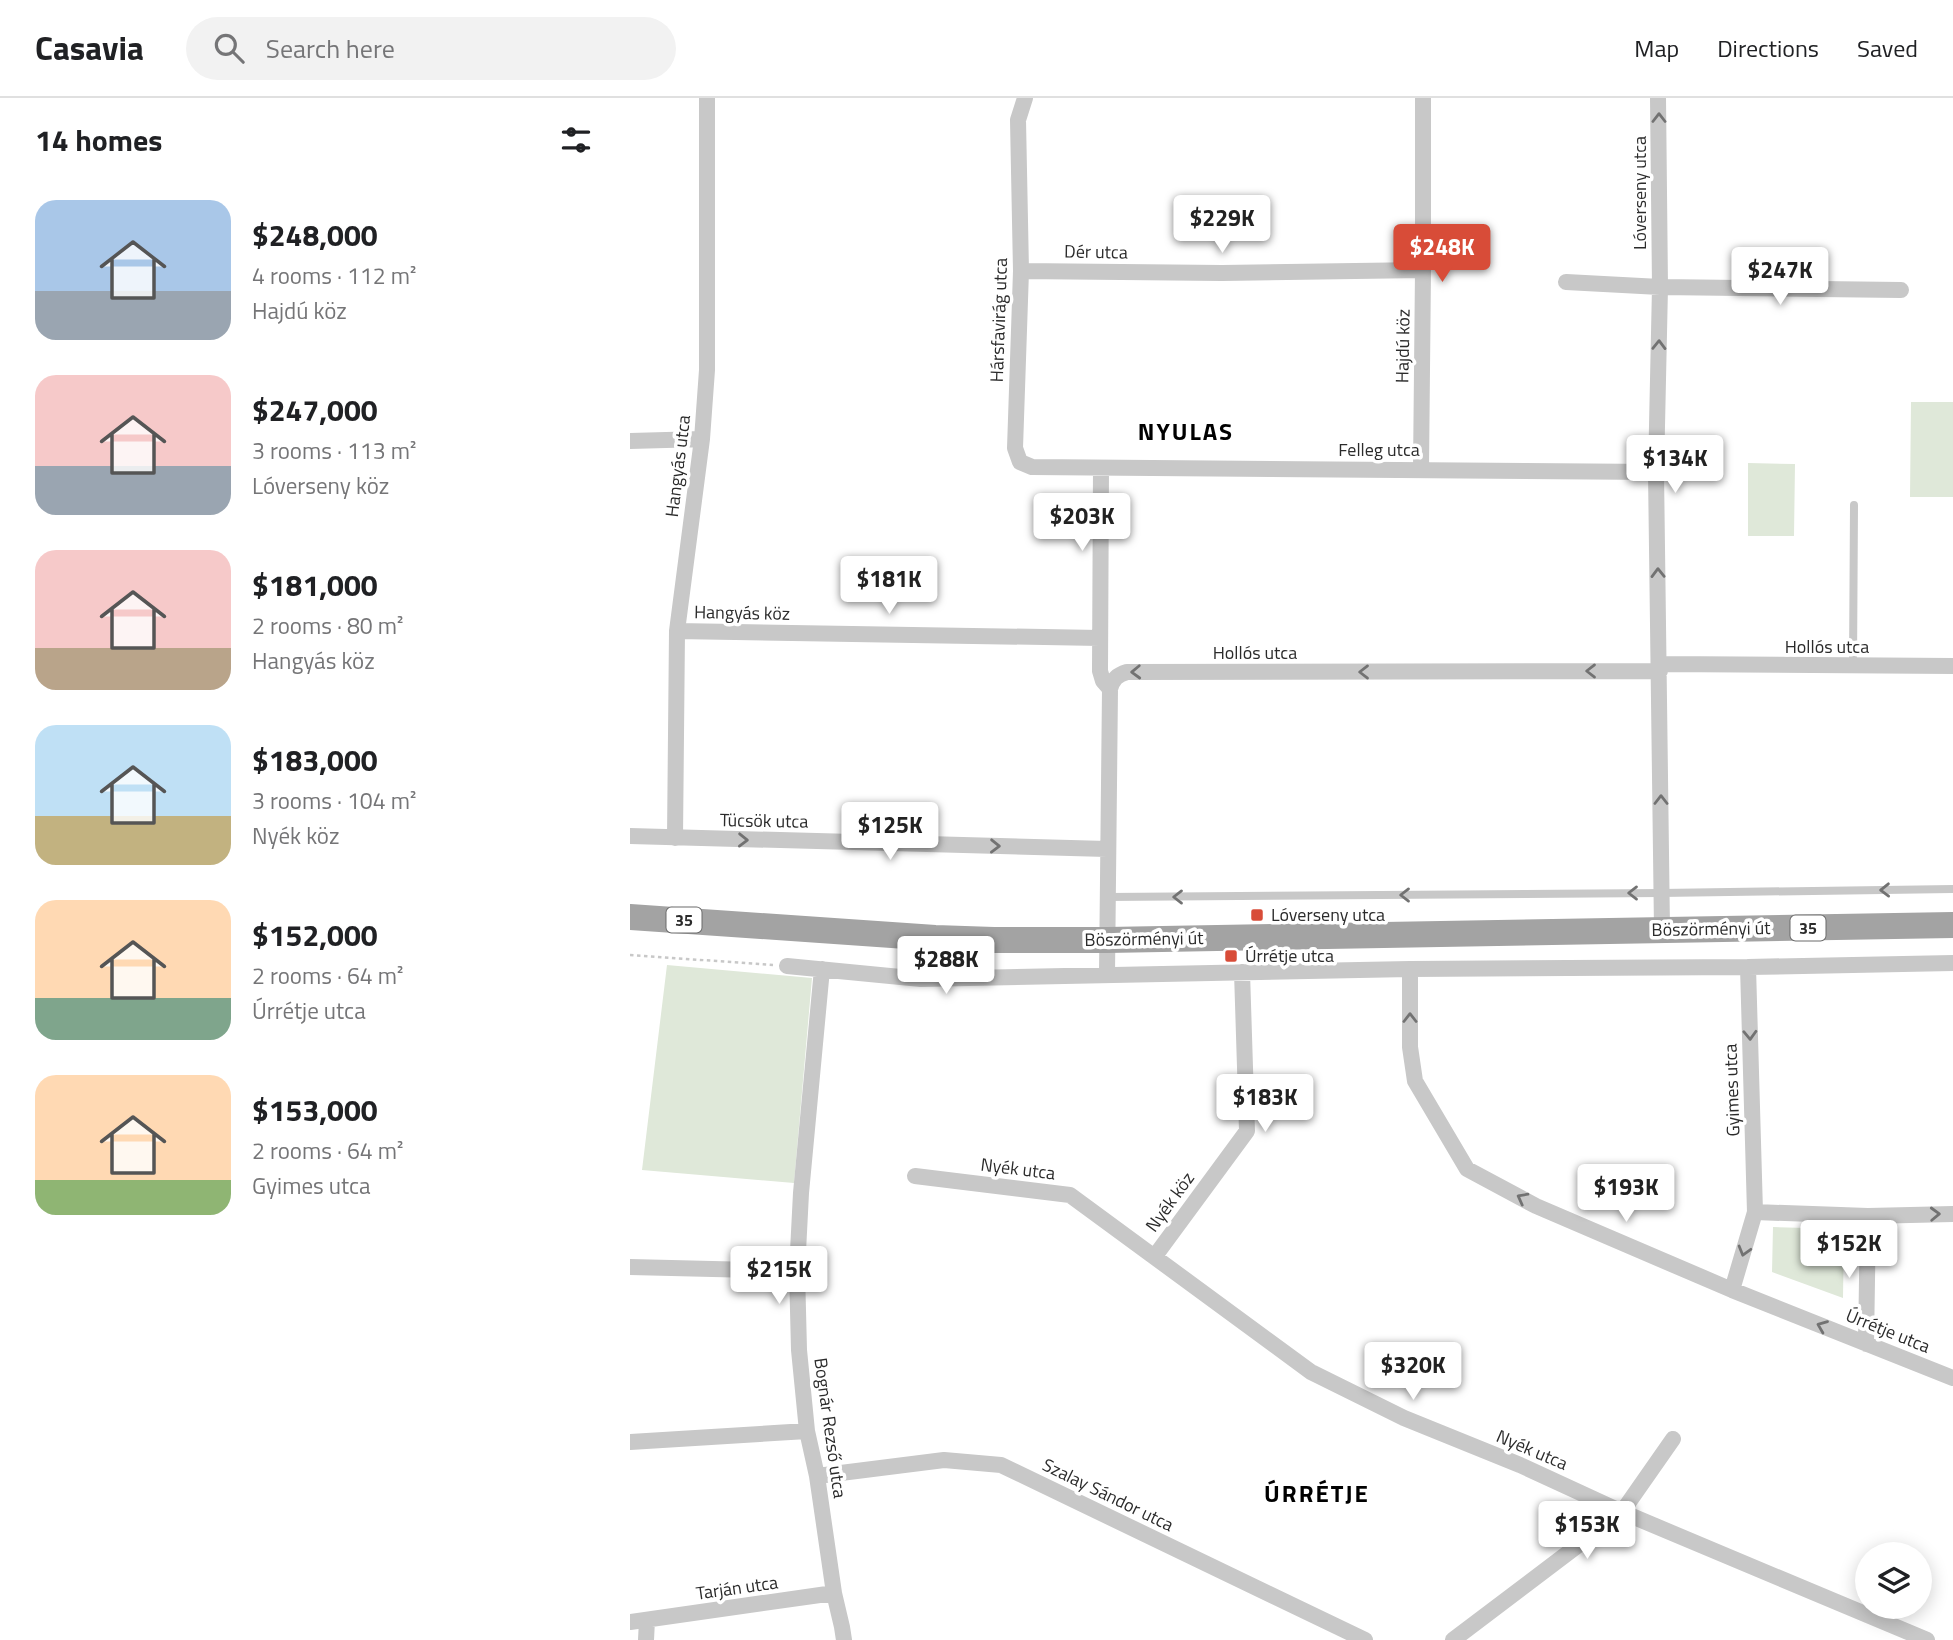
<!DOCTYPE html>
<html lang="en">
<head>
<meta charset="utf-8">
<style>
	:root { --surface:#fff; --page:#f2f2f2; --text:#202124; --muted:#757577; --line:#e0e0e0; --accent:#d84c38 }
	body { margin:0; font-family:"Titillium Web",sans-serif; background:var(--page); color:var(--text); height:100vh; display:flex; flex-direction:column; font-size:26px; white-space:nowrap }
	* { box-sizing:border-box; margin:0 }
	p { font-size:23px; color:var(--muted) }
	.icon { flex:none; width:38px; height:38px; fill:none; stroke:currentColor; stroke-width:2; stroke-linecap:round; stroke-linejoin:round }
	.map { position:relative; flex:1; overflow:hidden }
	.side { display:flex; flex-direction:column; background:var(--surface); width:630px }
	.side>* { flex:none }
	.tools { position:absolute; left:1225px; top:1444px; display:grid; gap:14px }
	.tools a { display:grid; place-items:center; width:77px; height:77px; border-radius:50%; background:var(--surface); box-shadow:0 4px 18px #0003; font-size:35px }
	.price { position:absolute; translate:-50% -60px; padding:0 16px; border-radius:7px; background:#fff; color:#222; font-size:23px; line-height:46px; filter:drop-shadow(0 2px 4px #0008) }
	.price::after { content:''; position:absolute; left:50%; top:42px; width:21px; height:16px; margin-left:-10px; background:inherit; clip-path:polygon(0 0,100% 0,50% 100%) }
	.price.on { background:var(--accent); color:#fff }
	ul { padding:0; list-style:none }
	li { display:flex; align-items:center; gap:21px; height:175px; padding:0 35px }
	li span { display:grid; place-items:center; flex:none; width:196px; height:140px; border-radius:21px; color:#555 }
	li>.icon { margin-inline-start:auto }
	span .icon { width:84px; height:84px; fill:#fffc; stroke-width:1 }
	li b { font-size:30px }
	h2 { display:flex; justify-content:space-between; align-items:center; height:84px; padding:0 35px; font-size:30px }
	header { display:flex; align-items:center; gap:42px; box-sizing:border-box; height:98px; padding:0 35px; background:var(--surface); border-bottom:2px solid var(--line) }
	header strong { font-size:33px }
	nav { display:flex; gap:38px; margin-inline-start:auto; font-size:24px }
	.search { width:490px; height:63px; background:var(--page); display:flex; align-items:center; gap:18px; box-sizing:border-box; padding:0 24px; border-radius:38px; color:var(--muted); font-size:26px }
	main { display:flex; flex:1; min-height:0 }
	.map>svg:first-child { display:block }
	.green { fill:#dfe8d9 }
	.lines { fill:none; stroke-linecap:round; stroke-linejoin:round }
	.path { stroke:#c8c8c8; stroke-width:2.5; stroke-dasharray:3.5 3.5; stroke-linecap:butt }
	.service { stroke:#c8c8c8; stroke-width:8 }
	.minor { stroke:#c8c8c8; stroke-width:16 }
	.primary { stroke:#a3a3a3; stroke-width:26 }
	.oneway { stroke:#727272 }
	.poi-dot { fill:#d84c38; stroke:#fff; stroke-width:2.5 }
	.labels { text-anchor:middle; stroke-width:7; stroke-linejoin:round; paint-order:stroke }
	.shield { fill:#fff; stroke:#6b6b6b; stroke-width:2 }
	.shield-label { font-size:16px; font-weight:bold; fill:#2b2b2b }
	.street-label { font-size:18px; fill:#2b2b2b; stroke:#fff }
	.poi-label { font-size:18px; fill:#2b2b2b; stroke:#fff; text-anchor:start }
	.district-label { font-size:24px; font-weight:bold; letter-spacing:2px; fill:#000; stroke:#fff }
</style>
</head>
<body>
<header>
<strong>Casavia</strong>
<div class="search"><svg class="icon" aria-label="search" viewBox="0 0 24 24"><circle cx="10" cy="10" r="6"/><path d="M15 15l6 6"/></svg>Search here</div>
<nav><a>Map</a><a>Directions</a><a>Saved</a></nav>
</header>
<main>
<section class="side">
<h2>14 homes<svg class="icon" aria-label="filters" viewBox="0 0 24 24"><path d="M4 7h16M4 17h16"/><circle cx="9" cy="7" r="2"/><circle cx="15" cy="17" r="2"/></svg></h2>
<ul>
<li><span style="background:linear-gradient(#a9c7e8 65%,#9aa5b1 0)"><svg class="icon" aria-label="home" viewBox="0 0 24 24"><path d="M3 11l9-7 9 7M6 9v11h12V9"/></svg></span><div><b>$248,000</b><p>4 rooms · 112 m²</p><p>Hajdú köz</p></div></li>
<li><span style="background:linear-gradient(#f6c9c9 65%,#9aa5b1 0)"><svg class="icon" aria-label="home" viewBox="0 0 24 24"><path d="M3 11l9-7 9 7M6 9v11h12V9"/></svg></span><div><b>$247,000</b><p>3 rooms · 113 m²</p><p>Lóverseny köz</p></div></li>
<li><span style="background:linear-gradient(#f6c9c9 70%,#b9a48a 0)"><svg class="icon" aria-label="home" viewBox="0 0 24 24"><path d="M3 11l9-7 9 7M6 9v11h12V9"/></svg></span><div><b>$181,000</b><p>2 rooms · 80 m²</p><p>Hangyás köz</p></div></li>
<li><span style="background:linear-gradient(#bfe0f5 65%,#c2b280 0)"><svg class="icon" aria-label="home" viewBox="0 0 24 24"><path d="M3 11l9-7 9 7M6 9v11h12V9"/></svg></span><div><b>$183,000</b><p>3 rooms · 104 m²</p><p>Nyék köz</p></div></li>
<li><span style="background:linear-gradient(#ffd9b3 70%,#7fa58c 0)"><svg class="icon" aria-label="home" viewBox="0 0 24 24"><path d="M3 11l9-7 9 7M6 9v11h12V9"/></svg></span><div><b>$152,000</b><p>2 rooms · 64 m²</p><p>Úrrétje utca</p></div></li>
<li><span style="background:linear-gradient(#ffd9b3 75%,#8fb573 0)"><svg class="icon" aria-label="home" viewBox="0 0 24 24"><path d="M3 11l9-7 9 7M6 9v11h12V9"/></svg></span><div><b>$153,000</b><p>2 rooms · 64 m²</p><p>Gyimes utca</p></div></li>
</ul>
</section>
<div class="map">
<svg width="1323" height="1542" viewBox="0 0 1323 1542">
	<rect width="100%" height="100%" fill="#fff"/>
	<!-- green -->
	<path class="green" d="M1281,304H1323V399H1280Z
		M1118,365L1165,366L1164,438H1118Z
		M37,867L182,880L164,1085L12,1072Z
		M1143,1129L1214,1131L1213,1200L1142,1174Z"/>
	<g class="lines">
		<!-- path -->
		<path class="path" d="M0,857L143,867"/>
		<!-- service -->
		<path class="service" d="M1223,568L1224,407
			M477,799L1031,795L1323,791"/>
		<!-- minor -->
		<path class="minor" d="M395,0L388,22L391,173L385,350L390,364L402,369L1026,374
			M1028,0L1030,189L1026,374L1032,831
			M391,173L592,175L793,172
			M936,184L1030,189L1271,192
			M0,343L72,341
			M471,370L470,573L473,583L480,591
			M791,371L793,172V0
			M47,533L470,540
			M1030,566L1323,568
			M0,738L477,751
			M45,740L47,533L72,341L77,272V0
			M157,868L291,881L780,871L1118,869L1323,865
			M192,871L171,1095L167,1173L169,1252L177,1333L187,1378L204,1495L212,1529L214,1542
			M780,871V949L785,983L837,1071L906,1108L1102,1192L1323,1280
			M477,876L480,591C483,581 487,577 497,574L1030,573
			M285,1078L440,1097L681,1274L774,1320L890,1367L992,1414L1297,1542
			M1125,1114L1238,1118L1323,1116
			M525,1158L617,1033L612,874
			M0,1169L167,1173
			M1102,1192L1125,1114L1118,869
			M1236,1246L1238,1118
			M0,1344L177,1333
			M187,1378L314,1362L371,1367L735,1542
			M0,1524L204,1495
			M16,1542L17,1522
			M823,1542L992,1414L1043,1341"/>
		<!-- primary -->
		<path class="primary" d="M0,819L305,840L364,842H477L1323,827"/>
	</g>
	<!-- one-way arrows -->
	<defs><path id="oneway-chevron" d="M-2-3.5L2.5 0L-2 3.5" fill="none" stroke-width="1.6" stroke-linecap="round" stroke-linejoin="round" transform="scale(1.75)"/></defs>
	<g class="oneway">
		<use href="#oneway-chevron" transform="translate(1029 20) rotate(-90)"/>
		<use href="#oneway-chevron" transform="translate(1029 247) rotate(-89)"/>
		<use href="#oneway-chevron" transform="translate(1028 475) rotate(-91)"/>
		<use href="#oneway-chevron" transform="translate(961 573) rotate(180)"/>
		<use href="#oneway-chevron" transform="translate(506 574) rotate(178)"/>
		<use href="#oneway-chevron" transform="translate(734 574) rotate(180)"/>
		<use href="#oneway-chevron" transform="translate(1031 702) rotate(-90)"/>
		<use href="#oneway-chevron" transform="translate(113 742) rotate(1)"/>
		<use href="#oneway-chevron" transform="translate(365 748) rotate(1)"/>
		<use href="#oneway-chevron" transform="translate(1255 792) rotate(179)"/>
		<use href="#oneway-chevron" transform="translate(1003 795) rotate(180)"/>
		<use href="#oneway-chevron" transform="translate(775 797) rotate(180)"/>
		<use href="#oneway-chevron" transform="translate(548 799) rotate(180)"/>
		<use href="#oneway-chevron" transform="translate(780 920) rotate(-90)"/>
		<use href="#oneway-chevron" transform="translate(1120 937) rotate(88)"/>
		<use href="#oneway-chevron" transform="translate(892 1100) rotate(-152)"/>
		<use href="#oneway-chevron" transform="translate(1305 1116) rotate(-2)"/>
		<use href="#oneway-chevron" transform="translate(1114 1153) rotate(106)"/>
		<use href="#oneway-chevron" transform="translate(1192 1228) rotate(-158)"/>
	</g>
	<!-- markers -->
	<g class="poi-dot">
		<rect x="620" y="810" width="14" height="14" rx="3.5"/>
		<rect x="594" y="851" width="14" height="14" rx="3.5"/>
	</g>
	<g class="labels">
		<!-- shield labels -->
		<g class="shield">
			<rect x="36.5" y="809.5" width="35" height="25" rx="5"/>
			<rect x="1160.5" y="817.5" width="35" height="25" rx="5"/>
		</g>
		<g class="shield-label">
			<text x="54" y="828">35</text>
			<text x="1178" y="836">35</text>
		</g>
		<!-- street labels -->
		<g class="street-label">
			<text transform="translate(1010 95) rotate(-90)" y="6">Lóverseny utca</text>
			<text transform="translate(466 154) rotate(1)" y="6">Dér utca</text>
			<text transform="translate(369 222) rotate(-88)" y="6">Hársfavirág utca</text>
			<text transform="translate(773 248) rotate(-89)" y="6">Hajdú köz</text>
			<text x="749" y="358">Felleg utca</text>
			<text transform="translate(48 368) rotate(-83)" y="6">Hangyás utca</text>
			<text transform="translate(112 515) rotate(1)" y="6">Hangyás köz</text>
			<text x="1197" y="555">Hollós utca</text>
			<text x="625" y="561">Hollós utca</text>
			<text transform="translate(134 723) rotate(1)" y="6">Tücsök utca</text>
			<text transform="translate(1081 831) rotate(-1)" y="6">Böszörményi út</text>
			<text transform="translate(514 841) rotate(-1)" y="6">Böszörményi út</text>
			<text transform="translate(1102 992) rotate(-92)" y="6">Gyimes utca</text>
			<text transform="translate(388 1071) rotate(7)" y="6">Nyék utca</text>
			<text transform="translate(540 1104) rotate(-54)" y="6">Nyék köz</text>
			<text transform="translate(1258 1233) rotate(22)" y="6">Úrrétje utca</text>
			<text transform="translate(200 1330) rotate(82)" y="6">Bognár Rezső utca</text>
			<text transform="translate(902 1352) rotate(23)" y="6">Nyék utca</text>
			<text transform="translate(478 1397) rotate(26)" y="6">Szalay Sándor utca</text>
			<text transform="translate(107 1490) rotate(-8)" y="6">Tarján utca</text>
		</g>
		<!-- poi labels -->
		<g class="poi-label">
			<text x="641" y="823">Lóverseny utca</text>
			<text x="615" y="864">Úrrétje utca</text>
		</g>
		<!-- district labels -->
		<g class="district-label">
			<text x="556" y="342">NYULAS</text>
			<text x="687" y="1404">ÚRRÉTJE</text>
		</g>
	</g>
</svg>
<div class="tools">
<a><svg class="icon" aria-label="layers" viewBox="0 0 24 24"><path d="M12 4l9 5-9 5-9-5zM3 14l9 5 9-5"/></svg></a>
</div>
<b class="price" style="left:592px;top:157px">$229K</b>
<b class="price on" style="left:812px;top:186px">$248K</b>
<b class="price" style="left:1150px;top:209px">$247K</b>
<b class="price" style="left:1045px;top:397px">$134K</b>
<b class="price" style="left:452px;top:455px">$203K</b>
<b class="price" style="left:259px;top:518px">$181K</b>
<b class="price" style="left:260px;top:764px">$125K</b>
<b class="price" style="left:316px;top:898px">$288K</b>
<b class="price" style="left:635px;top:1036px">$183K</b>
<b class="price" style="left:996px;top:1126px">$193K</b>
<b class="price" style="left:1219px;top:1182px">$152K</b>
<b class="price" style="left:149px;top:1208px">$215K</b>
<b class="price" style="left:783px;top:1304px">$320K</b>
<b class="price" style="left:957px;top:1463px">$153K</b>
</div>
</main>
</body>
</html>
